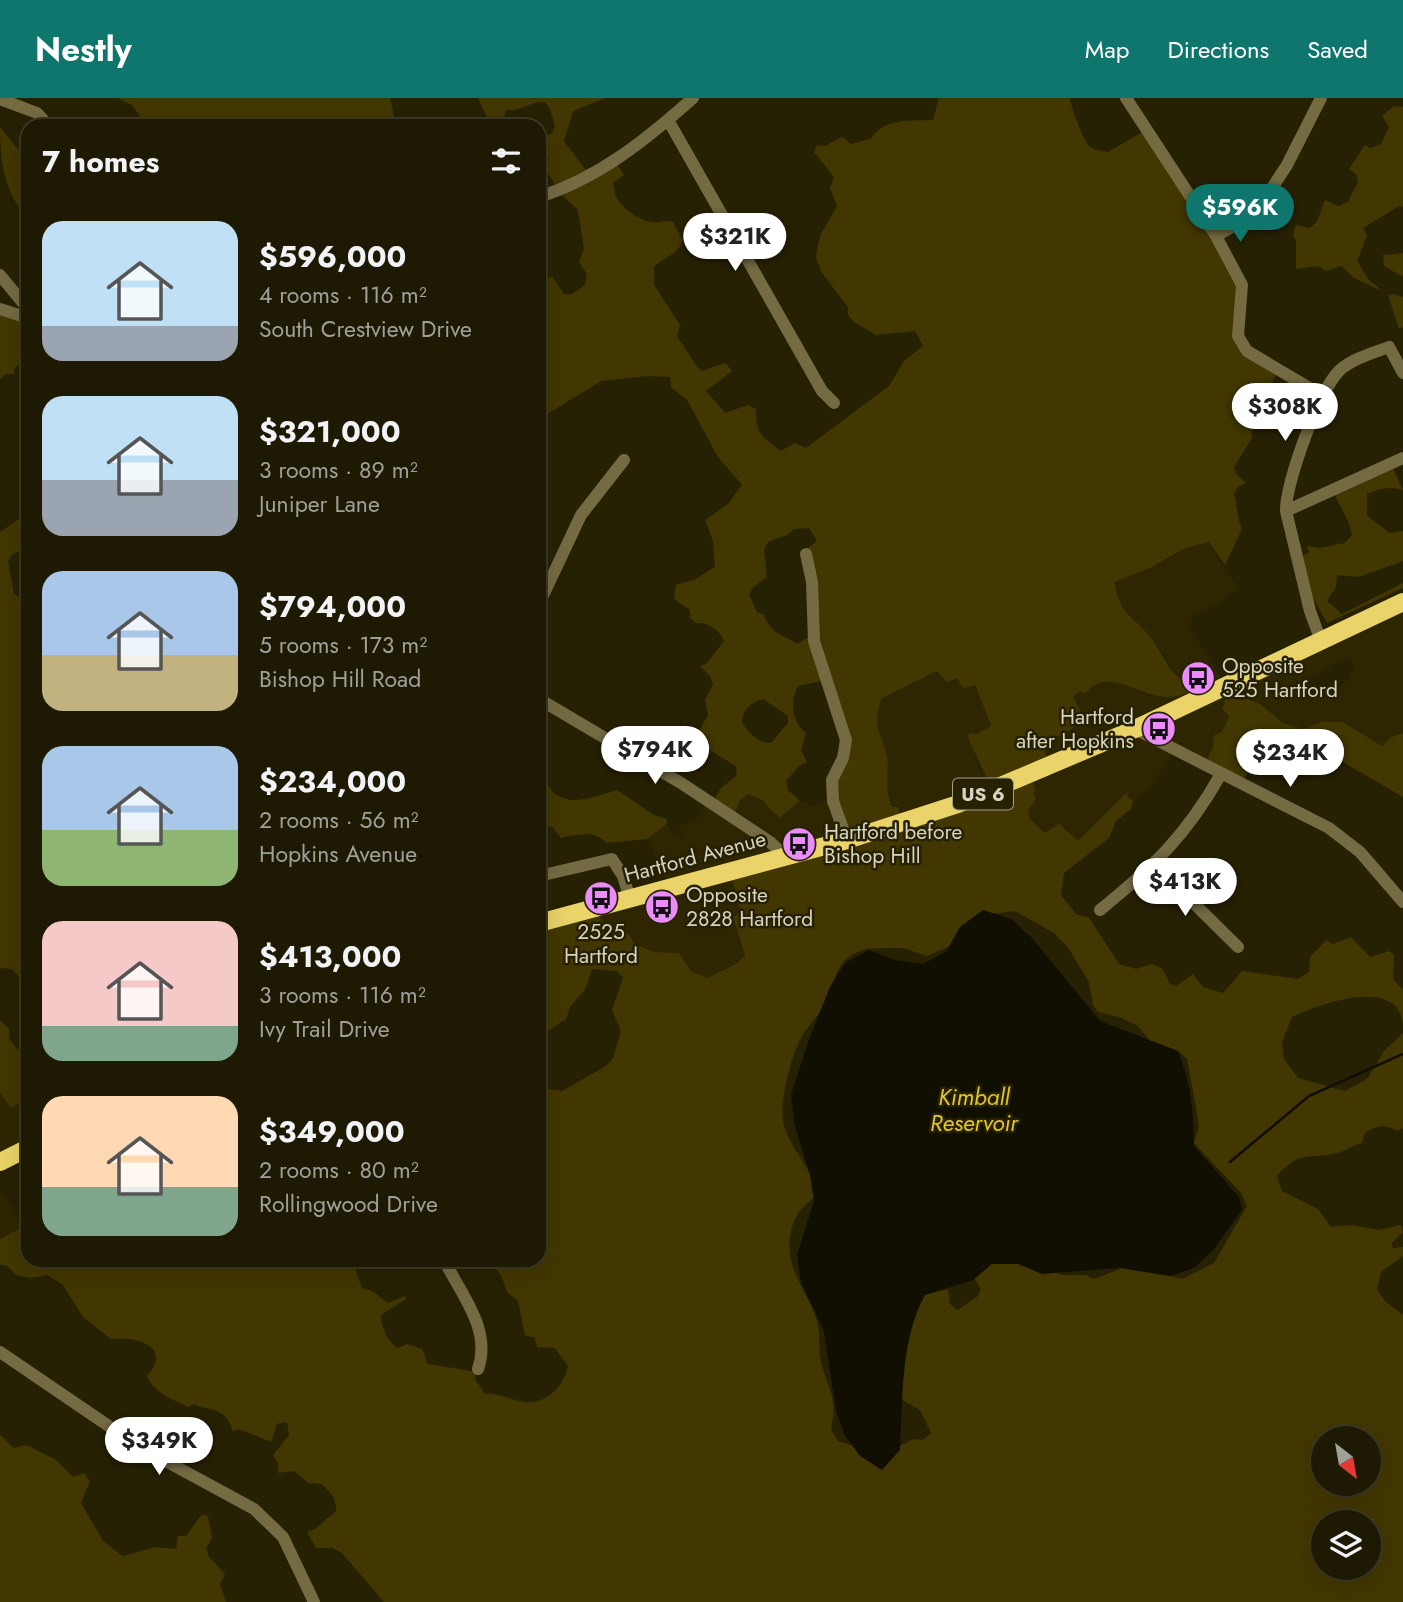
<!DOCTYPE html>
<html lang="en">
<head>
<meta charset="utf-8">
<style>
	:root { --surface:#1d1903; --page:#25220d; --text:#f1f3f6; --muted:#a0a09a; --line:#3b3825; --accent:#0f766e }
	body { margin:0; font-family:Jost,sans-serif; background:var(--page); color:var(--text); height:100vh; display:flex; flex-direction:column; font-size:26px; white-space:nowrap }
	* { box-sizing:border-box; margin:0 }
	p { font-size:23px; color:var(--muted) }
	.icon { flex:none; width:38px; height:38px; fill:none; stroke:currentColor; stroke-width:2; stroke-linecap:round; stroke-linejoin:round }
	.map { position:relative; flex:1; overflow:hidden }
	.drawer { position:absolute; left:21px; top:21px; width:525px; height:1148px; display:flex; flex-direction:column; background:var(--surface); border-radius:21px; box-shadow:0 7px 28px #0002,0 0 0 2px var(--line) }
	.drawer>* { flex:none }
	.needle { width:46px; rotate:149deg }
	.tools { position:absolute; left:1311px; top:1328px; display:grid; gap:14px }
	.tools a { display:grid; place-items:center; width:70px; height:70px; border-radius:50%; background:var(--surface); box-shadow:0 7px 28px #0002,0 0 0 2px var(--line); font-size:35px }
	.price { position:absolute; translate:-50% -60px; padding:0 16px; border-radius:24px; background:#fff; color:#222; font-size:23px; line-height:46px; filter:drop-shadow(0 2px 4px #0008) }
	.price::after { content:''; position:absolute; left:50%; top:42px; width:21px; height:16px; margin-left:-10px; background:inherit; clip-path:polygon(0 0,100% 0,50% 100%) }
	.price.on { background:var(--accent); color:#fff }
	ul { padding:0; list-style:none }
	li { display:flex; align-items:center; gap:21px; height:175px; padding:0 21px }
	li span { display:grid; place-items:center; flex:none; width:196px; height:140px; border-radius:21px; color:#555 }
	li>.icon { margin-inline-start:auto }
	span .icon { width:84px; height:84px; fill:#fffc; stroke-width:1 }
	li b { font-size:30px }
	h2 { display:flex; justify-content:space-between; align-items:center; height:84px; padding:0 21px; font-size:30px }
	header { display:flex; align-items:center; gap:42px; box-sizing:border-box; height:98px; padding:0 35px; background:var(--accent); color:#fff }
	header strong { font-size:33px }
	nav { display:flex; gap:38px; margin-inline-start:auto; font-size:24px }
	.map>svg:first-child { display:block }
	.built { fill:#2e2600; fill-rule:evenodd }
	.green { fill:#423700; fill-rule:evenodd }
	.water { fill:#110e02 }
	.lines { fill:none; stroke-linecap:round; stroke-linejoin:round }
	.stream { stroke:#110e02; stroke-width:2.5 }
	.minor { stroke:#746b43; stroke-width:12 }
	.highway { stroke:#ead368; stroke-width:18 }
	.labels { text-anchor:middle; stroke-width:5; stroke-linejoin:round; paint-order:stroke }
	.shield { fill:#272104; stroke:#a29e89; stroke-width:2 }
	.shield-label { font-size:19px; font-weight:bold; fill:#d6d3c2 }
	.poi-label { font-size:21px; fill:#d6d3c2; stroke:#272104; text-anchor:start }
	.street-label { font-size:21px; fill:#d6d3c2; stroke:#272104 }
	.water-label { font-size:23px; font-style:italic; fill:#e3c62c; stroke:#272104 }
</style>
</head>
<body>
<header>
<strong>Nestly</strong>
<nav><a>Map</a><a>Directions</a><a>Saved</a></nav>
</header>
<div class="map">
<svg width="1403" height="1504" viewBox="0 0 1403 1504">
	<rect width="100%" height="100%" fill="#272104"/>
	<!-- built -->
	<path class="built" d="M1209,444L1238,491L1225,498L1221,505L1193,517L1190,526L1192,534L1223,584L1403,500V635L1382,648L1343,624H1321L1304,631L1283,625L1260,606L1224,594L1230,619L1222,634L1214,637L1213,649L1204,667L1173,654L1149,693L1142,695L1133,703L1125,695L1078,743L1054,731L1045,735L1030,721L1028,712L1035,701L1029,677L1046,660L1045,645L1073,599L1080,593L1085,595L1093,587L1112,582L1149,598L1187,583L1172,573L1167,561L1141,528L1129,522L1117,500L1114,483L1150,470L1185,450ZM1348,559L1354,566L1350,581L1329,595L1309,598L1305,590L1309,579Z
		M937,573L974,587L991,628L976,636L969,635L979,669L987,677L991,693L902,725L889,701L885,682L887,658L876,631L875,618L882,600Z
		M748,696L762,702L779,720L800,703L807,704L810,709L832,701L846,742L734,819L745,857L736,866L707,880L691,874L679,855L654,854L634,845L627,834L605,828L597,811L670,791L662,768L655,764L652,747L647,741L667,726L672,735L683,739L678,728L697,721L707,705L740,702Z
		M0,995L11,1010L24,1004L28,1011V1046L0,1061Z
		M0,1096L14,1110L12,1114L24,1128L0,1141Z"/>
	<!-- green -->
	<path class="green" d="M117,0H390L395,23L400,28H147L132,7Z
		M478,0H605L573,13L564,43L587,74L615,63L624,77L614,84C611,104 633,119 650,124C658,126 664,121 673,124L683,142C678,157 662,160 654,169V187L680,227L677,238L697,269L702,273L725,265L732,273L706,293L725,315L748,307L756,311C755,335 762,339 781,353L795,345L806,350L889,288L904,263L923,248L915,233L876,237L854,224L848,217V209L822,175L816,160L817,152L820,138L837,108L830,90L834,79L814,54L817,47L825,48L842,39L851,46L872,40C882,20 911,23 933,22L939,0H1070C1070,7 1084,45 1090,49C1095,52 1103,53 1108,54L1146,32L1241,187L1237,219L1247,249L1280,269L1264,298L1252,328V340L1234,369L1237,377L1246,385L1238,389L1234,396C1238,409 1236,419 1242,431L1225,467L1209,444L1185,450L1150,470L1114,484C1120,518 1133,517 1152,541C1160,552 1165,564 1173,574C1180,582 1187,582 1191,593C1146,616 1114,560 1085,596L1080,593L1073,599L1084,620L1064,637L1050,639L1045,645L1046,660L1029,677L1036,692L1033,695L1036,701L1028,712L1030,721L1045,735L1059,726L1078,743L1128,693L1127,698L1133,703L1131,711L1116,723L1109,740L1064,775L1061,797L1076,816L1089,820L1119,866L1136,871L1152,866L1162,870L1170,886L1176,888L1193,876L1203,889L1223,895L1242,873L1298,881L1309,874L1310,859L1326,842L1333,846L1351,839L1370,859L1389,853L1394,857L1393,881L1403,892V925C1396,877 1317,907 1292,919L1282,944L1284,961L1298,980L1345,993L1368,980L1384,953L1403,935V1030L1398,1033C1384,1026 1378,1027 1365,1035L1362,1045C1352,1047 1346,1053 1337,1055C1307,1062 1301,1051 1277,1078L1282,1093L1318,1111L1331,1129L1353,1127L1379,1132L1401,1127L1403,1134L1391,1146L1393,1150L1403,1149V1158L1381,1174L1377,1192L1386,1204L1403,1217V1504H384L342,1455L333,1450H316L307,1434L315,1431L336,1413C337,1401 330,1394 322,1386L309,1385L294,1373L278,1375V1365L273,1357L289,1337L287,1324L277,1326L271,1344L239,1331L233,1333C223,1307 214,1315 194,1306L188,1309C172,1301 154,1295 147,1278C174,1248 135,1238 111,1241L83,1219L63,1187L47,1177L30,1180L16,1177L6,1167H0V1141L24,1128L28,1131V1162H248L257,1171H264L276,1162H348L353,1165L362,1190L372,1193L388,1205L405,1198L406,1201L381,1217C380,1228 388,1244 398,1250L407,1246L422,1251L428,1266L476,1274L475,1281L485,1296C497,1295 507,1300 519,1303C544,1309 563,1291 568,1268L555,1250L537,1249L535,1240L525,1237L518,1203L508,1195L501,1178L489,1162H539V990L562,993L606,968L613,960L621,933L612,912L623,880L617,873L592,871L586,890L570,909L566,921L539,939V827L597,811L605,828L627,834L634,845L654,854L679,855L691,873L707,880L736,866L745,857L733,819L741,815L731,776L843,744L832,701L846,643L827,582L798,588C789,603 792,624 806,635L801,652L807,664L799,668L786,683L788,692L800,703L779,720L762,702L748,696L740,702L733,719L711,706L721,690L736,678L737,669L705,649H690L708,617L705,602L713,586L710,578L700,568L707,565L724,543C719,531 708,524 696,525L690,520V512L674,501L676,487L694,482L715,469L713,443L705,422L728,406L742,387L718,359L687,302L671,289L670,279L648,278L601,283L539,321V185L552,178L564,196H572L585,187L587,176L579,164L584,151L578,112L561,96L546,72L549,61L544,38L552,35L555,28L550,11L545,4C531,3 518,15 506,12L503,22L491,28ZM809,430L817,443L807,451L813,537L797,546C781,535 772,537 764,517L757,514L749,497L752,490L767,479L764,451L768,444L787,437L794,431ZM937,573L947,584L957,580L963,590L975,587L991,628L976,636L969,635L968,639C975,658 986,674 991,693L902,725L898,709H892C883,686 890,678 887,659C882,632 870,631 882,600ZM763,601L788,618V625L771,645C758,645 749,635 742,625C742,612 751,604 763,601ZM1015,813L1054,835L1069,851L1089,884L1093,907L1098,914L1119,919L1138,928L1156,951L1174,957L1178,953L1187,961L1195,1004L1199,1029L1194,1045L1241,1095L1247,1108L1214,1165L1182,1181L1128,1168L1094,1181L1086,1177H1060L1055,1169L979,1161L967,1167L981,1192L977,1199L957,1212L950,1206L948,1191L904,1201L884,1274L904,1303L920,1312L931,1335L923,1342L913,1341L882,1357L838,1343L831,1332C839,1294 825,1289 820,1258C818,1245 821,1234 816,1220C806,1189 783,1170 791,1134C795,1117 800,1110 815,1099C816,1069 787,1051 783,1022C780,999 792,954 804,935C810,926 818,918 823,909C837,885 831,862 865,851C868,850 897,850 902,850C910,851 918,856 927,858L950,848L983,817ZM1323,1340H1368V1386H1323ZM1323,1424H1368V1470H1323Z
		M1394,8L1403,9V109L1399,108L1363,130L1367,137L1357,163L1369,182L1382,193L1354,180L1341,168L1326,173L1318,168L1296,171V142L1293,137L1296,127L1310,130L1317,123L1325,102L1338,108L1348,104L1358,84L1356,76L1349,71L1365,47L1370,50L1381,46L1389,29L1382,18Z
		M0,29L28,64V121C4,94 0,64 0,29Z
		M1403,155V177L1401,178L1384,168L1383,157Z
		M1393,196L1403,199V229L1399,231L1388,197Z
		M0,211L28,220V256L14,271V276H6L0,281Z
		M1390,364L1403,392C1391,388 1380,390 1367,396V418L1390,435L1403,433V463L1359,479L1337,477L1336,489L1327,503L1342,516L1403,485V490L1327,525L1312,498L1303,457L1309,455L1307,448L1319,450L1345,445L1352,437C1347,413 1337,408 1332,388Z
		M28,408L23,451L12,457L8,463L14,496L28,503V884L24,885L12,871L0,870V434L20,420Z
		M1224,593L1260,606L1283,625L1304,631L1321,624H1343L1382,648L1390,640L1403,635V699L1331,657L1302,649L1286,652L1284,647L1268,638C1251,644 1252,655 1250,670C1249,675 1243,681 1241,685L1204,667L1213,649L1214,637L1222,634L1229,619L1222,610L1226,600Z
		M539,675C544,680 547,687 552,693C569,711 599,697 617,692L654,717L667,721V726L647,741L606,745C595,731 577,737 561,740L552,729H539Z
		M0,922L9,931V940L17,951H28V1011L23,1004L11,1010L0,995Z
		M0,1337L14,1350L26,1347L55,1361L73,1379L84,1375L90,1383L81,1405L103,1443L123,1458L155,1449L176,1451L178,1438H186L202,1416L208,1418L212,1440L206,1450L209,1459L225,1476L220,1486L226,1504H0Z"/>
	<!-- water -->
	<path class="water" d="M983,812L1011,821L1032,840L1100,923L1178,953C1191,986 1194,1014 1194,1048L1239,1099L1242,1112L1214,1151L1194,1170L1170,1178L1120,1170L1042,1176L1018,1166H992L973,1182L925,1197C900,1242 903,1302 900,1352L882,1372L860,1358L845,1338L836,1313L824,1233L801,1185L797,1157L814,1103L810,1077L794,1025L791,997L809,941L830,889L845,865L869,852L894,862L923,866L946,854L960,829Z"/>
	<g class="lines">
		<!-- stream -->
		<path class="stream" d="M1230,1064L1309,998L1403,956"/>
		<!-- minor -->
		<path class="minor" d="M1126,0L1216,138L1242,187L1238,238L1247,253L1323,298
			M0,1L37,15L49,28
			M668,22L822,293L834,305
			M539,99C599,80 647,41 693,0
			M1216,138L1255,116L1287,67L1321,0
			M0,177L28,211
			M0,211L28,220
			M1286,413L1403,360
			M806,456L812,484L814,543L846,642L843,660L832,682L833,703L847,742
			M539,506L581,417L624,362
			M1321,543L1310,513L1286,413C1285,386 1320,290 1340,272C1354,260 1373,255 1389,249L1403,275
			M539,601L681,685L770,744L785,758
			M1135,631L1329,730L1360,754L1403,804
			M1155,767L1238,849
			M539,778L612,761L623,778L630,801
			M1100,812C1154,768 1186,738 1221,676
			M444,1162C461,1196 492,1232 478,1271
			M0,1254L138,1348L254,1411L283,1439L314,1504"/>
		<!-- highway -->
		<path class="highway" d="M539,825L847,742L958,706L1135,631L1403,504
			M0,1064L28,1050"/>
	</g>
	<!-- icons -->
	<defs>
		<g id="bus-disc" transform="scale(1.75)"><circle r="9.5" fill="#ec8cfb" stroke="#272104"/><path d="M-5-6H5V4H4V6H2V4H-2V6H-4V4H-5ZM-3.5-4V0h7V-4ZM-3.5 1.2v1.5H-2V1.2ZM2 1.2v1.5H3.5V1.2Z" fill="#111"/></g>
	</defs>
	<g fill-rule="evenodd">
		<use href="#bus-disc" x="1198" y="580"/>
		<use href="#bus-disc" x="1159" y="631"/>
		<use href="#bus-disc" x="799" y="746"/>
		<use href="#bus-disc" x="601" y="800"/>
		<use href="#bus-disc" x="662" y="809"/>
	</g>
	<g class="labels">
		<!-- shield labels -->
		<rect class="shield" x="953" y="680.5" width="60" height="31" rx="5"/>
		<g class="shield-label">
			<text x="983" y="703">US 6</text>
		</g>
		<!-- poi labels -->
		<g class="poi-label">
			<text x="1222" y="575">Opposite<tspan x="1222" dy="24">525 Hartford</tspan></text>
			<text x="1134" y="626" text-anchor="end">Hartford<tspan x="1134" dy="24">after Hopkins</tspan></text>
			<text x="824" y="741">Hartford before<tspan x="824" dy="24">Bishop Hill</tspan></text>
			<text x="686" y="804">Opposite<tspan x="686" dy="24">2828 Hartford</tspan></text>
			<text x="601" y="841" text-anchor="middle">2525<tspan x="601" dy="24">Hartford</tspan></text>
		</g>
		<!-- street labels -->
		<g class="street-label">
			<text transform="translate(695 759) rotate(-15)" y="7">Hartford Avenue</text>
		</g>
		<!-- water labels -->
		<g class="water-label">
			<text x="974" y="1007">Kimball<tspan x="974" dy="26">Reservoir</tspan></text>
		</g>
	</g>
</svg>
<div class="tools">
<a><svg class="needle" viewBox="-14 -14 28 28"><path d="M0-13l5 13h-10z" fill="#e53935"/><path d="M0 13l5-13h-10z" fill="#a0a09a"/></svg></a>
<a><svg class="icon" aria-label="layers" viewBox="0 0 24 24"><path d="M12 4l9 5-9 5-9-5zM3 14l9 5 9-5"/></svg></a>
</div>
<b class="price on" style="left:1240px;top:146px">$596K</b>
<b class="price" style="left:735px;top:175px">$321K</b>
<b class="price" style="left:1285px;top:345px">$308K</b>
<b class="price" style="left:655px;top:688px">$794K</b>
<b class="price" style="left:1290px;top:691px">$234K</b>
<b class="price" style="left:1185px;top:820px">$413K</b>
<b class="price" style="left:159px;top:1379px">$349K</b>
<section class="drawer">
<h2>7 homes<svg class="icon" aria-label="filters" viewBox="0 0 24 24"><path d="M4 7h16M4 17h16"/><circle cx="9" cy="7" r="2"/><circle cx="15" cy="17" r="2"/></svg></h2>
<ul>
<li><span style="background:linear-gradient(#bfe0f5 75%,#9aa5b1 0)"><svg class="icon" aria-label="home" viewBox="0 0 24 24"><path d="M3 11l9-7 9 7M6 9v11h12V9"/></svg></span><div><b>$596,000</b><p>4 rooms · 116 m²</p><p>South Crestview Drive</p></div></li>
<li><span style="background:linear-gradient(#bfe0f5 60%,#9aa5b1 0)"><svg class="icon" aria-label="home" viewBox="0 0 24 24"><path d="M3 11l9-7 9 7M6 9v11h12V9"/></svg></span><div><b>$321,000</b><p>3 rooms · 89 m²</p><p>Juniper Lane</p></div></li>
<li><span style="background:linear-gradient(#a9c7e8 60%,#c2b280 0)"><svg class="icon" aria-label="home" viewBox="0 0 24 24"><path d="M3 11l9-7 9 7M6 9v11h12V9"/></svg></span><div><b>$794,000</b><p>5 rooms · 173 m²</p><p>Bishop Hill Road</p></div></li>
<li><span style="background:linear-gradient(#a9c7e8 60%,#8fb573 0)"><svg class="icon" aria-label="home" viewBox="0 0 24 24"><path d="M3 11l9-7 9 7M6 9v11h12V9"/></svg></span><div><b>$234,000</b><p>2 rooms · 56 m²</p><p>Hopkins Avenue</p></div></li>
<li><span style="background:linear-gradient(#f6c9c9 75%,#7fa58c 0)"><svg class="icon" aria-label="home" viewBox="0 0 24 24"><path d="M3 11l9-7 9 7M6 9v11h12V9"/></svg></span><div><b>$413,000</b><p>3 rooms · 116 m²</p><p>Ivy Trail Drive</p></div></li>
<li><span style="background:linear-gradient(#ffd9b3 65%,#7fa58c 0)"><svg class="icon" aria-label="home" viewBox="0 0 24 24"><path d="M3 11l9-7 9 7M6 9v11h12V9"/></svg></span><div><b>$349,000</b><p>2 rooms · 80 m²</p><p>Rollingwood Drive</p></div></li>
</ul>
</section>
</div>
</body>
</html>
